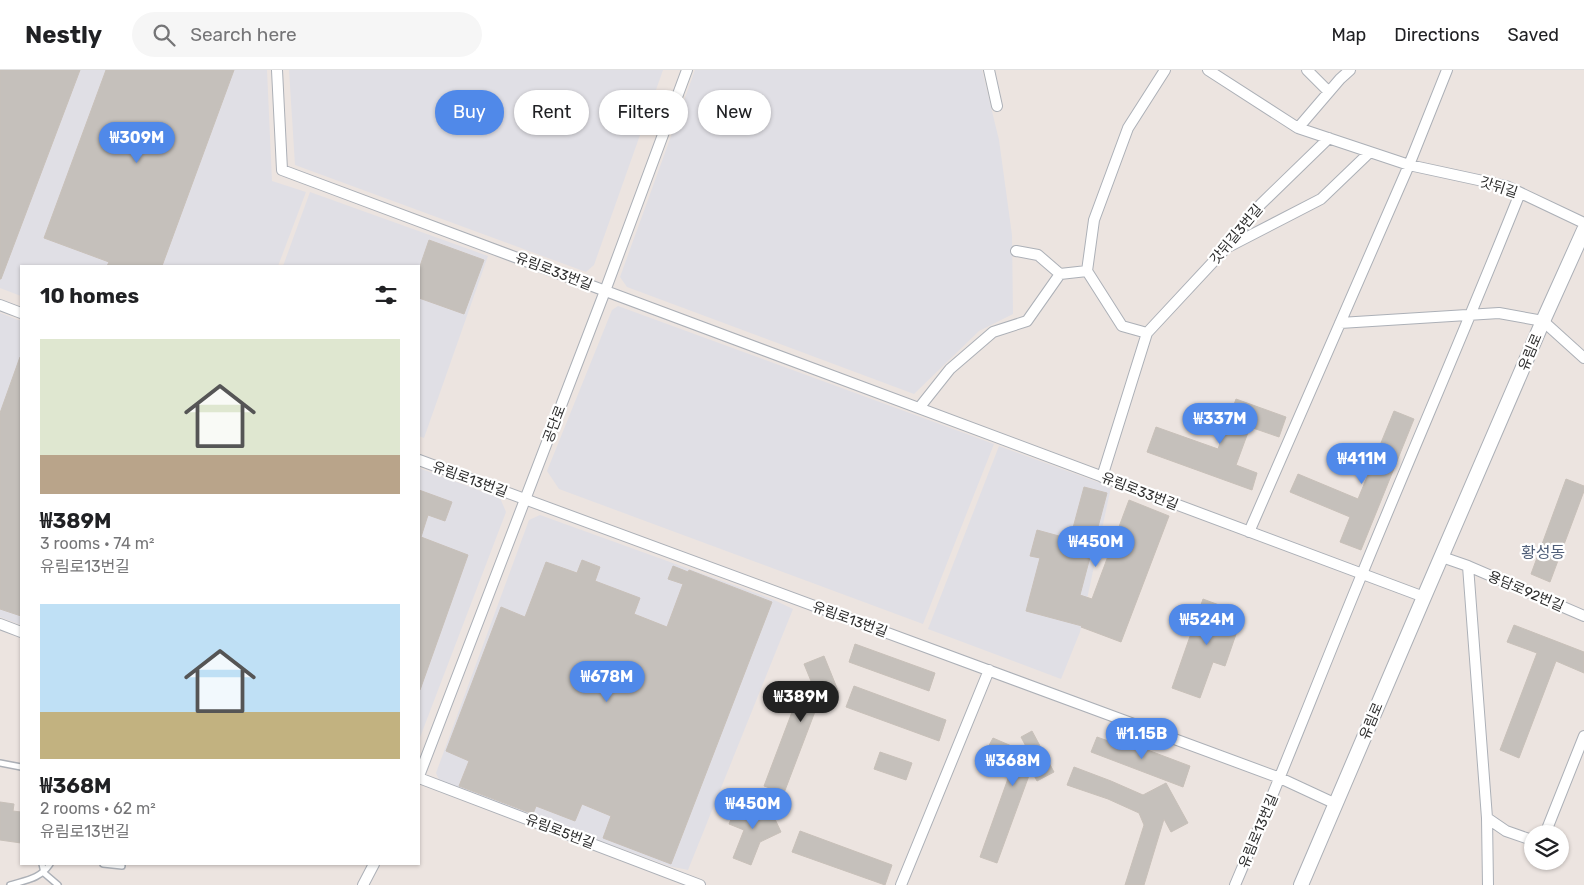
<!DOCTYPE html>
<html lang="en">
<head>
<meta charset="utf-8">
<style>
	:root { --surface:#fff; --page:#f6f6f6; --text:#202124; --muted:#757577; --line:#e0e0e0; --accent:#5089e9 }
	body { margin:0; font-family:Rubik,"Noto Sans KR",sans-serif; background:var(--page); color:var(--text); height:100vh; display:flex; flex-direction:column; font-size:19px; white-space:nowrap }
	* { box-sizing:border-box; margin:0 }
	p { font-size:16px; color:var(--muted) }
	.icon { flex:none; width:28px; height:28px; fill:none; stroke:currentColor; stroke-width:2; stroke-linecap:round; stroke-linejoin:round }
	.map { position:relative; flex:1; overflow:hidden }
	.side { position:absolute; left:20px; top:195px; width:400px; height:600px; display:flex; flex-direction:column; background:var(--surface); border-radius:0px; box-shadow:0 1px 4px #0004 }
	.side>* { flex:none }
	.hud { position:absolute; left:435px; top:20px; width:475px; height:45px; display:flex; gap:10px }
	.tools { position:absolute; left:1524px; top:755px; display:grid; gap:10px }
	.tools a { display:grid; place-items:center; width:45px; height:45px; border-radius:50%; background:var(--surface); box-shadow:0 1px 4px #0004; font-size:25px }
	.price { position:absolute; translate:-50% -42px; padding:0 11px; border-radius:18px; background:var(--accent); color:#fff; font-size:16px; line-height:32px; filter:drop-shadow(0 1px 2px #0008) }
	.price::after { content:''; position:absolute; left:50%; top:30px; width:15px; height:11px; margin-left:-8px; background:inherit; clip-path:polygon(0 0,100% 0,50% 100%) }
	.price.selected { background:#222; color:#fff }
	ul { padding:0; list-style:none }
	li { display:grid; align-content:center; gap:10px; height:265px; padding:0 20px }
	li span { display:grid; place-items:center; height:155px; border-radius:0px; color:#555 }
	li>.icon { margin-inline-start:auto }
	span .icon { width:90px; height:90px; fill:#fffc; stroke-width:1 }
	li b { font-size:21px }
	h2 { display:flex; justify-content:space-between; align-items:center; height:60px; padding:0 20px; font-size:21px }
	.pill { padding:0 18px; border-radius:22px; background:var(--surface); box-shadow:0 1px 4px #0004; font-size:18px; line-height:45px }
	.pill.selected { background:var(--accent); color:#fff }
	header { display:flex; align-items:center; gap:30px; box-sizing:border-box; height:70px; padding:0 25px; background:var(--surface); border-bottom:1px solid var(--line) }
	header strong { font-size:24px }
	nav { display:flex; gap:28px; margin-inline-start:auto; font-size:18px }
	.search { width:350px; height:45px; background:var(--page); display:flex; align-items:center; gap:12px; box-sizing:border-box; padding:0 18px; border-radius:28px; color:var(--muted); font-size:19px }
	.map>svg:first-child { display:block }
	.industrial { fill:#e0dfe5 }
	.building { fill:#c5c0bb; stroke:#c8c0b9 }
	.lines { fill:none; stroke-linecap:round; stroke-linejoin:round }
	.lane-casing { stroke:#acb0b7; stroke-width:8 }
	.street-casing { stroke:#acb0b7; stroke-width:12 }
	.secondary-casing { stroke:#acb0b7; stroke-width:16 }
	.lane { stroke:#fff; stroke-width:5 }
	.street { stroke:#fff; stroke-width:10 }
	.secondary { stroke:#fff; stroke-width:14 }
	.labels { text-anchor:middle; stroke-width:4.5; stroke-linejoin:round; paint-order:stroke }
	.street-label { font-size:14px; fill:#2c2c2c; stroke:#fff }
	.quarter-label { font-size:16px; fill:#505f79; stroke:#fff }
</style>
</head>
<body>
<header>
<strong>Nestly</strong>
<div class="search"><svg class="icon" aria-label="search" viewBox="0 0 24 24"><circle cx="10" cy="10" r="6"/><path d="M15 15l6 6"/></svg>Search here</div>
<nav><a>Map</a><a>Directions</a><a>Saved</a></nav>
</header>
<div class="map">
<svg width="1584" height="815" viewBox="0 0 1584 815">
	<rect width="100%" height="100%" fill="#ece4e0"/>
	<!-- industrial -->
	<path class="industrial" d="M0,0H267L272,111L306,122L278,196H21V226L0,218Z
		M289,0H663L594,195L586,202L295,95Z
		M695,0H982L999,70L1012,165L1013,244L979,261L914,324L627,217L620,207Z
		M310,122L488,186L424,368L419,366V196H283Z
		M618,236L994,374L923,554L559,419L547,401L612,240Z
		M0,243L21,251V555L0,547Z
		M999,376L1111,417L1080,562L1061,609L928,559Z
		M419,398L500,428L506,442L419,670Z
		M540,445L772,529L793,539L688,800L669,796L440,712L436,703L529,450Z"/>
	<!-- building -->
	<path class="building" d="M0,0H80L1,209H0Z
		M106,0H234L162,196H107L109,192L44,168Z
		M429,170L484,190L464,244L419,228V199Z
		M20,287H21V546L0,539V343Z
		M1236,329L1286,347L1279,367L1250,357L1236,395L1257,403L1252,420L1147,382L1156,357L1218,379Z
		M1394,341L1414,349L1361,480L1340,472L1350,447L1290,422L1298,404L1358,429Z
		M1566,409L1584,416V421L1550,512L1531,504Z
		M1084,417L1107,423L1080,525L1092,529L1129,430L1169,446L1121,572L1081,557L1082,556L1026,541L1040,488L1030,486L1037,460L1070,469Z
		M419,420L452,432L445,451L428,445L421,467L468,485L420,620L419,619Z
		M582,490L600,497L595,511L640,528L634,544L667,557L683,514L668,509L673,496L688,502L689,500L772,532L671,794L603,768L611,746L582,734L575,751L536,736L533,744L459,716L469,691L446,681L501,537L525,547L546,492L577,503Z
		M1203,529L1243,544L1225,596L1213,592L1200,628L1172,618Z
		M1514,555L1584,582V603L1556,591L1519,688L1500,680L1537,583L1507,572Z
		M855,574L935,603L929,621L849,592Z
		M824,586L839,623L819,631L784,723L764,716L800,621L813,616L804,594Z
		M854,616L946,650L939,671L846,637Z
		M1032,661L1054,702L1037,711L1031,700L997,793L980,787L1010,703L1005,692L985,683L993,668L1030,684L1021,667Z
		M1097,667L1111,672L1113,667L1190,696L1183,717L1091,682Z
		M880,682L912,693L906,710L874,699Z
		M1074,697L1111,711L1143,725L1166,713L1188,753L1171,762L1164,749L1144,815H1125L1144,755L1139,743L1108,729L1067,715Z
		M0,732L14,734L13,741L21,742V773L0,770Z
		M767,732L781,762L760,772L751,795L733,788L744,760L729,754L738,733L752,739Z
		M800,761L892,795L885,815L792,782Z"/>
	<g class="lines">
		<!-- lane casing -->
		<g class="lane-casing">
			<path id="lane" d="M0,693L21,697
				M42,794L44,803L58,815
				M103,794L122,796
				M10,815C26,810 40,809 50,794"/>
		</g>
		<!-- street casing -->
		<g class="street-casing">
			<path id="street" d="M277,0L282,100L1424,527
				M989,0L997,36
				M1208,0L1298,58L1409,95L1506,116L1584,153
				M1307,0L1329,22
				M1298,58L1340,9L1350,0
				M1230,176L1321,129L1370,82
				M1016,181L1038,185L1060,204L1087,201
				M0,235L21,243
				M1340,253L1499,243L1543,251L1584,288
				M1147,263L1122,256L1087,201L1094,150L1128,58L1165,0
				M919,338L950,299L993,262L1027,251L1060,204
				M419,390L1280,708L1336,734
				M1102,407L1147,263L1227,177L1261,134L1329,68
				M1249,462L1409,95L1447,0
				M1442,487L1468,496L1487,748L1488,815
				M1468,496L1584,546
				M0,554L21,562
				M419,706L605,221L687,0
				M419,708L700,815
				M1487,748L1506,761L1532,770
				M1545,764L1584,666
				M363,815L374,794
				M901,815L989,600
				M1235,815C1279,712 1319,608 1362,504C1414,377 1469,251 1520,123"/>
		</g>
		<!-- secondary casing -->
		<g class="secondary-casing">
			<path id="secondary" d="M1301,815L1424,527L1543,251L1584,160"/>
		</g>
		<!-- lane -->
		<use href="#lane" class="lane"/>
		<!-- street -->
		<use href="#street" class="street"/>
		<!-- secondary -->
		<use href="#secondary" class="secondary"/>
	</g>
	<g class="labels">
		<!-- street labels -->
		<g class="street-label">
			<text transform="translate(1499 117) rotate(18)" y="5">갓뒤길</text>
			<text transform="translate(1236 164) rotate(-50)" y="5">갓뒤길3번길</text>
			<text transform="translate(554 201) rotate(21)" y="5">유림로33번길</text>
			<text transform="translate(1530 282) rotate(-67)" y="5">유림로</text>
			<text transform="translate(554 354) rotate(-69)" y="5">공단로</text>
			<text transform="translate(470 409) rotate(20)" y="5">유림로13번길</text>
			<text transform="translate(1140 421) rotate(21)" y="5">유림로33번길</text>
			<text transform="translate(1526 521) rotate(23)" y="5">용담로92번길</text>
			<text transform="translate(850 549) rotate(20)" y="5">유림로13번길</text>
			<text transform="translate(1371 651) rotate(-67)" y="5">유림로</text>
			<text transform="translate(560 761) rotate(21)" y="5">유림로5번길</text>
			<text transform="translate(1258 761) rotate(-67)" y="5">유림로13번길</text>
		</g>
		<!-- quarter labels -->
		<g class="quarter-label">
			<text x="1543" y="488">황성동</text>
		</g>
	</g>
</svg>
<div class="tools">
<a><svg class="icon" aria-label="layers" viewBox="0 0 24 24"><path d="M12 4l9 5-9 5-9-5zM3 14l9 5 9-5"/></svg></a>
</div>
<b class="price" style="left:137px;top:94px">₩309M</b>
<b class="price" style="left:1220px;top:375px">₩337M</b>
<b class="price" style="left:1362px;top:415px">₩411M</b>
<b class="price" style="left:1096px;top:498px">₩450M</b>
<b class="price" style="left:1207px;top:576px">₩524M</b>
<b class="price" style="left:607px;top:633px">₩678M</b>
<b class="price selected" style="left:801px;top:653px">₩389M</b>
<b class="price" style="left:1142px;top:690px">₩1.15B</b>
<b class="price" style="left:1013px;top:717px">₩368M</b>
<b class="price" style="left:753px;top:760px">₩450M</b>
<div class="hud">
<a class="pill selected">Buy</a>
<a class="pill">Rent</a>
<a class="pill">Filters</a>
<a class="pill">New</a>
</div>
<section class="side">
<h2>10 homes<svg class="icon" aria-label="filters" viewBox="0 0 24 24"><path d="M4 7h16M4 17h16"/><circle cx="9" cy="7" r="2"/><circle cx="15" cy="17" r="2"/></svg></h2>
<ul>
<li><span style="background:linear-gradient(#dfe7d0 75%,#b9a48a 0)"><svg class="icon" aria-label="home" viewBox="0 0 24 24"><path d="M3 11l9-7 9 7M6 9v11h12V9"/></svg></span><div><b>₩389M</b><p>3 rooms · 74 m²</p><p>유림로13번길</p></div></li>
<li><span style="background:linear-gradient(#bfe0f5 70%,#c2b280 0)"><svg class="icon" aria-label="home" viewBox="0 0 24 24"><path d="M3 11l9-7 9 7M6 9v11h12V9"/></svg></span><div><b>₩368M</b><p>2 rooms · 62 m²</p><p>유림로13번길</p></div></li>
</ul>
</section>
</div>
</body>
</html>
